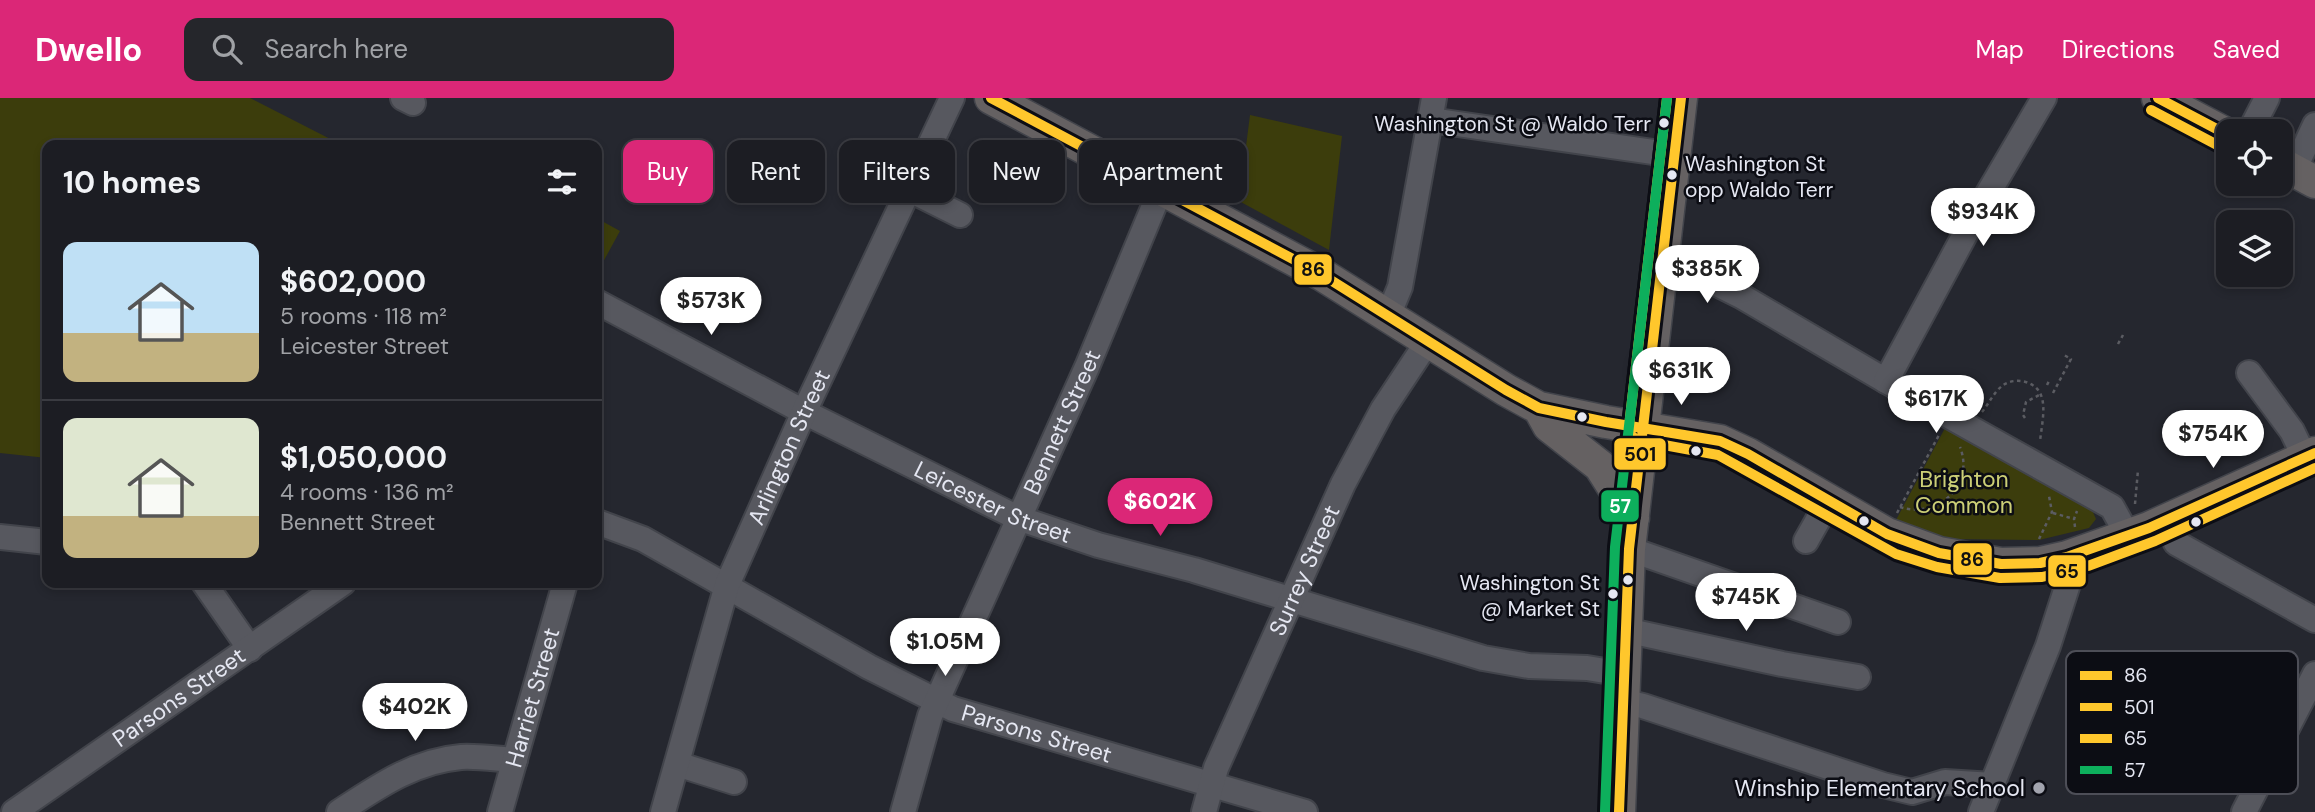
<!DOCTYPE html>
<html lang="en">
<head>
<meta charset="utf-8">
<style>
	:root { --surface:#1c1d23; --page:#25262b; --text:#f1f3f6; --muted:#a0a2a6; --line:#3a3b41; --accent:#db2777 }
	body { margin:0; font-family:"DM Sans",sans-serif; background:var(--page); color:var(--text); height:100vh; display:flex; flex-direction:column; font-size:26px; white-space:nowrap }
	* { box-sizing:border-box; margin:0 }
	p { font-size:23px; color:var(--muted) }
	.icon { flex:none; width:38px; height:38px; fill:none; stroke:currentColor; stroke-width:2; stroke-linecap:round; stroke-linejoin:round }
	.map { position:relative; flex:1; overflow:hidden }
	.panel { position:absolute; left:42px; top:42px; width:560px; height:448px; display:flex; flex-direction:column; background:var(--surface); border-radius:14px; box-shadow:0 4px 10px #0003,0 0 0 2px var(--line) }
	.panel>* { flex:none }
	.hud { position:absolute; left:623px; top:42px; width:665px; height:63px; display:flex; gap:14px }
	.buttons { position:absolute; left:2216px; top:21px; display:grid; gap:14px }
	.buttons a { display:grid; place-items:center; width:77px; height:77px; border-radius:14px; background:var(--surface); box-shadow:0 4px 10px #0003,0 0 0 2px var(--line); font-size:35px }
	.price { position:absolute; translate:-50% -60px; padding:0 16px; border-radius:24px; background:#fff; color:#222; font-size:23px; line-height:46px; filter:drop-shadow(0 2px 4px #0008) }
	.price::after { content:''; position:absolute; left:50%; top:42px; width:21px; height:16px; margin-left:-10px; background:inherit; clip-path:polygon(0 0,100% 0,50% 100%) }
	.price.current { background:var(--accent); color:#fff }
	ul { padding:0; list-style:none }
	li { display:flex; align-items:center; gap:21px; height:175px; padding:0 21px }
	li+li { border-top:2px solid var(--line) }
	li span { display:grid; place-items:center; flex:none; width:196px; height:140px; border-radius:14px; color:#555 }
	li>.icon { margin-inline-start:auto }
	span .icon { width:84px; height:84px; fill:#fffc; stroke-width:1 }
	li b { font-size:30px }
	h2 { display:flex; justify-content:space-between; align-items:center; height:84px; padding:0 21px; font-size:30px }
	.chip { padding:0 24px; border-radius:14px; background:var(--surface); box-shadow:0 4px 10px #0003,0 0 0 2px var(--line); font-size:24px; line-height:63px }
	.chip.current { background:var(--accent); color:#fff }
	header { display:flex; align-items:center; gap:42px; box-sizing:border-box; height:98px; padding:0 35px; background:var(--accent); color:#fff }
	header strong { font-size:33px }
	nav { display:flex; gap:38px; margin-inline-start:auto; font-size:24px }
	.search { width:490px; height:63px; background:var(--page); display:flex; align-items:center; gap:18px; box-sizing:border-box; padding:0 24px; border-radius:14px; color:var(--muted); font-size:26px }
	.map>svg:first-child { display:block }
	.green { fill:#3c3d0c }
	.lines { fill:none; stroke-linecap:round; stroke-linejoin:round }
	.minor-casing { stroke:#42444b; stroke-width:28 }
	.major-casing { stroke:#42444b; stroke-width:35 }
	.path { stroke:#5b5c62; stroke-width:2.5; stroke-dasharray:3.5 3.5; stroke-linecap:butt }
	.minor { stroke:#57585f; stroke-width:24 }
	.major { stroke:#656162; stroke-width:32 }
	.bus-1-casing { stroke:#0c0d14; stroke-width:16 }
	.bus-2-casing { stroke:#0c0d14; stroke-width:16 }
	.bus-3-casing { stroke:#0c0d14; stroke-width:16 }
	.bus-4-casing { stroke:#0c0d14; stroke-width:16 }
	.bus-1 { stroke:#ffc72c; stroke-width:10 }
	.bus-2 { stroke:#ffc72c; stroke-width:10 }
	.bus-3 { stroke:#ffc72c; stroke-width:10 }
	.bus-4 { stroke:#0daf5c; stroke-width:10 }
	.bus-dot { fill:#e5e7f2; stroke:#0c0d14; stroke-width:2.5 }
	.poi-dot { fill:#a2a4ae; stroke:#0c0d14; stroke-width:2.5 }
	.labels { text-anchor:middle; stroke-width:5; stroke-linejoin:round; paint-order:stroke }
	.bus-label { font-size:21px; fill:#e5e7f2; stroke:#0c0d14; text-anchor:end }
	.street-label { font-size:23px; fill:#e5e7f2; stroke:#0c0d14 }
	.park-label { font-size:23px; fill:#cccf76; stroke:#0c0d14 }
	.poi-label { font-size:23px; fill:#e5e7f2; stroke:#0c0d14; text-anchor:end }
	.key { fill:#0c0d14; stroke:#4d4e57; stroke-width:2 }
	.key-label { font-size:19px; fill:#e5e7f2 }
	.line-badge { stroke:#0c0d14; stroke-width:2.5 }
	.badge-label { font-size:19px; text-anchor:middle; font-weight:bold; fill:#fff }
	.pale-badge-label { font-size:19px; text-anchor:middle; font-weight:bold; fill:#111 }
</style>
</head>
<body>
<header>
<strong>Dwello</strong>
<div class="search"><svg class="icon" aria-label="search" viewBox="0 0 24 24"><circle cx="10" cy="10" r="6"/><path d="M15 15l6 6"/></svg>Search here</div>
<nav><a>Map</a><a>Directions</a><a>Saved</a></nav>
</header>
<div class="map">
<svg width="2315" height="714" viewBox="0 0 2315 714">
	<rect width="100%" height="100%" fill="#25272f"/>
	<!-- green -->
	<path class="green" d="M0,0H250L342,47H47V360L0,355Z
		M1250,17L1342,38L1329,152L1239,103Z
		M600,122L620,133L602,166L597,164V128Z
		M1945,330L2092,412L2096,421L2089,430L2039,442L1949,441L1896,422Z"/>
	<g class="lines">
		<!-- minor casing -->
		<g class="minor-casing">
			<g id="minor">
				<path d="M403,0L413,5"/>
				<path d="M1430,22L1674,57"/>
				<path d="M2250,33L2267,0"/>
				<path d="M2294,72L2315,27"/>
				<path d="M910,92L960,117"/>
				<path d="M1661,167L1687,171L1741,198L1886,283L2112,409L2128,438"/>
				<path id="s1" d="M597,204L804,314L1018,420L1098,447L1194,472L1483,560L1529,568L1587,570L1623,576"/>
				<path d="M1388,218L1400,189L1434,0"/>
				<path d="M2249,275L2292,333L2305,360"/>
				<path d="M1886,283L1976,116L2044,0"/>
				<path d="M2166,422L2176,445L2315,522"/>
				<path id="s2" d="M597,424L643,441L869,569L953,611L1305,714"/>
				<path d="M0,439L47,444"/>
				<path d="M1806,443L1828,404"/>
				<path d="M1629,451L1838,524"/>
				<path d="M204,485L250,551"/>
				<path d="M1625,532L1782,566L1858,579"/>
				<path d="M1622,603L1643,608L1883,687L1912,694L1945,684L1993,687"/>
				<path d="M677,666L734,684"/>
				<path id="s3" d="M14,714L343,485"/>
				<path d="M339,714C377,689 414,663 461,659C478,658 497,661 515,662"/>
				<path id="s4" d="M500,714L565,485"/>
				<path id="s5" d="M663,714L727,487L804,314L952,0"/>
				<path id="s6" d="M903,714L930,618L1087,269L1161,91"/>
				<path id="s7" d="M1204,714L1216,670L1343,386L1383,311L1428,243"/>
				<path d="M1981,714L2048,548L2067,489V459"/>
				<path d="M2244,714L2315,576"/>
			</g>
		</g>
		<!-- major casing -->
		<g class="major-casing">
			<path id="major" d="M991,0L1321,176L1506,292L1539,310L1606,324L1720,343L1748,356L1887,436L1939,455L2001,466L2040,465L2067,459L2149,430L2315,355
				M2158,0L2228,37
				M2280,65L2315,84
				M1539,310L1549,328L1600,368L1633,420
				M1619,714L1629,451L1681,0"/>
		</g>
		<!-- path -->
		<path class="path" d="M2118,246L2123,237
			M2047,287L2050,281
			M2053,295L2071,261L2064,257
			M1982,314C1988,307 1994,294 2002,288C2013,279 2033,282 2040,295C2047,308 2041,330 2040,344
			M2025,320L2023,317L2026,304L2041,296
			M2135,406L2138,372
			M1900,409C1938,421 1975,387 1960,349
			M1897,415L1939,337
			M2053,415L2074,421
			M2075,429L2074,421L2077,413
			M2039,441L2052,414L2049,398"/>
		<!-- minor -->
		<use href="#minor" class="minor"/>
		<!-- major -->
		<use href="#major" class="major"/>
		<!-- bus-1 casing -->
		<g class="bus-1-casing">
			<path id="bus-1" d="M991,0L1321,176L1506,292L1539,310L1606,324L1720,343L1748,356L1887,436L1939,455L2001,466L2040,465L2067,459L2149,430L2315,355"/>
		</g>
		<!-- bus-2 casing -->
		<g class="bus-2-casing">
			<path id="bus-2" d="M2158,0L2228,37
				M1619,714L1629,451L1681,0"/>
		</g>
		<!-- bus-3 casing -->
		<g class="bus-3-casing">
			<path id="bus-3" d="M1667,0L1629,328L1631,337L1637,342L1718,357L1896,456L1937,469L2000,480L2042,479L2088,468L2155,443L2315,370
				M2151,12L2221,49"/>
		</g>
		<!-- bus-4 casing -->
		<g class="bus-4-casing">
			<path id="bus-4" d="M1605,713L1615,449L1667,0"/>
		</g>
		<!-- bus-1 -->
		<use href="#bus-1" class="bus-1"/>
		<!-- bus-2 -->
		<use href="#bus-2" class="bus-2"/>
		<!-- bus-3 -->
		<use href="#bus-3" class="bus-3"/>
		<!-- bus-4 -->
		<use href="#bus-4" class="bus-4"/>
	</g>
	<!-- markers -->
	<g class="bus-dot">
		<circle cx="1664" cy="25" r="6"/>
		<circle cx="1672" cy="77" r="6"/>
		<circle cx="1582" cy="319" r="6"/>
		<circle cx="1696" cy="353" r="6"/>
		<circle cx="1864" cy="423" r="6"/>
		<circle cx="2196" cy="424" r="6"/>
		<circle cx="1628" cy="482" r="6"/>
		<circle cx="1613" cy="496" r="6"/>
	</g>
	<circle class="poi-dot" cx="2039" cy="690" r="7"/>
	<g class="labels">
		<!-- bus labels -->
		<g class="bus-label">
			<text x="1651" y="33">Washington St @ Waldo Terr</text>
			<text x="1685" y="73" text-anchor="start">Washington St<tspan x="1685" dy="26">opp Waldo Terr</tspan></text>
			<text x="1600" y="492">Washington St<tspan x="1600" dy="26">@ Market St</tspan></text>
		</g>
		<!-- street labels -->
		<g class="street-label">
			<text dy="8" stroke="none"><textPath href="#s6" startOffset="422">Bennett Street</textPath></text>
			<text dy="8" stroke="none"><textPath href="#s5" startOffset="387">Arlington Street</textPath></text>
			<text dy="8" stroke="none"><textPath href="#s1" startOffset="444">Leicester Street</textPath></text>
			<text dy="8" stroke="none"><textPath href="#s7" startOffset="262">Surrey Street</textPath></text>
			<text dy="8" stroke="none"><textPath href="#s4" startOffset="119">Harriet Street</textPath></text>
			<text dy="8" stroke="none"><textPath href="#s3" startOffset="201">Parsons Street</textPath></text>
			<text dy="8" stroke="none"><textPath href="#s2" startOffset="490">Parsons Street</textPath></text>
		</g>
		<!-- park labels -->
		<g class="park-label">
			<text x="1964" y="389">Brighton<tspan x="1964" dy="26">Common</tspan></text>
		</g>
		<!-- poi labels -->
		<g class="poi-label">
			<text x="2025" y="698">Winship Elementary School</text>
		</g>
	</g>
	<!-- legend -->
	<rect x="2066" y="553" width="232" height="143" rx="10" class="key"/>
	<rect x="2080" y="573" width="32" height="9" fill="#ffc72c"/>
	<rect x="2080" y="605" width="32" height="8" fill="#ffc72c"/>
	<rect x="2080" y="636" width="32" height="9" fill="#ffc72c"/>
	<rect x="2080" y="668" width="32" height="8" fill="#0daf5c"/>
	<g class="key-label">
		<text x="2124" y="584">86</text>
		<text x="2124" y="616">501</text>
		<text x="2124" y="647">65</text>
		<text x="2124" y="679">57</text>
	</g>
	<g class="line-badge">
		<rect x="1293" y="155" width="40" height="33" rx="7" fill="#ffc72c"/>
		<rect x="1613" y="339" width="54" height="34" rx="7" fill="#ffc72c"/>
		<rect x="1600" y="391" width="40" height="34" rx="7" fill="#0daf5c"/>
		<rect x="1952" y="444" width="41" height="34" rx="7" fill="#ffc72c"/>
		<rect x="2047" y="456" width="40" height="34" rx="7" fill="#ffc72c"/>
	</g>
	<g class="badge-label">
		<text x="1620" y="415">57</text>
	</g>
	<g class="pale-badge-label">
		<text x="1313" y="178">86</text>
		<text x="1640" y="363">501</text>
		<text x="1972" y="468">86</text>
		<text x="2067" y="480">65</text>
	</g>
</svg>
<div class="buttons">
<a><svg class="icon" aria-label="locate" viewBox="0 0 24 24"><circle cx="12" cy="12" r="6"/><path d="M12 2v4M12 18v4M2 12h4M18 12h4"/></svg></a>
<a><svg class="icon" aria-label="layers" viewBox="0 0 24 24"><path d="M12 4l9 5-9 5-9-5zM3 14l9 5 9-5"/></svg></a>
</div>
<b class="price" style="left:1983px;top:150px">$934K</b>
<b class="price" style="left:1707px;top:207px">$385K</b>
<b class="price" style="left:711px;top:239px">$573K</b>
<b class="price" style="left:1681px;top:309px">$631K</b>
<b class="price" style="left:1936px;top:337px">$617K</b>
<b class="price" style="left:2213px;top:372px">$754K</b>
<b class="price current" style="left:1160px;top:440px">$602K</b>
<b class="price" style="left:1746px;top:535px">$745K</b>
<b class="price" style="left:945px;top:580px">$1.05M</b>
<b class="price" style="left:415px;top:645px">$402K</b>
<div class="hud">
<a class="chip current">Buy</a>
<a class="chip">Rent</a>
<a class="chip">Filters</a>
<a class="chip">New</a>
<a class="chip">Apartment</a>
</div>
<section class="panel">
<h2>10 homes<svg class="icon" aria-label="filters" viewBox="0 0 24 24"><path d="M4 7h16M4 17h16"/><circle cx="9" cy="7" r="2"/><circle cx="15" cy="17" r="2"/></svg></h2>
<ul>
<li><span style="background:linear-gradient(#bfe0f5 65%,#c2b280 0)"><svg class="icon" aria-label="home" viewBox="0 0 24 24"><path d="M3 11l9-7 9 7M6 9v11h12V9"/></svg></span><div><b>$602,000</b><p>5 rooms · 118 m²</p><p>Leicester Street</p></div></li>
<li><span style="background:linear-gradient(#dfe7d0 70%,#c2b280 0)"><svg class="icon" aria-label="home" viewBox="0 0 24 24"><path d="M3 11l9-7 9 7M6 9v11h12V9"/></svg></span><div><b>$1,050,000</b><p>4 rooms · 136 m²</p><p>Bennett Street</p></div></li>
</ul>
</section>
</div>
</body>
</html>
